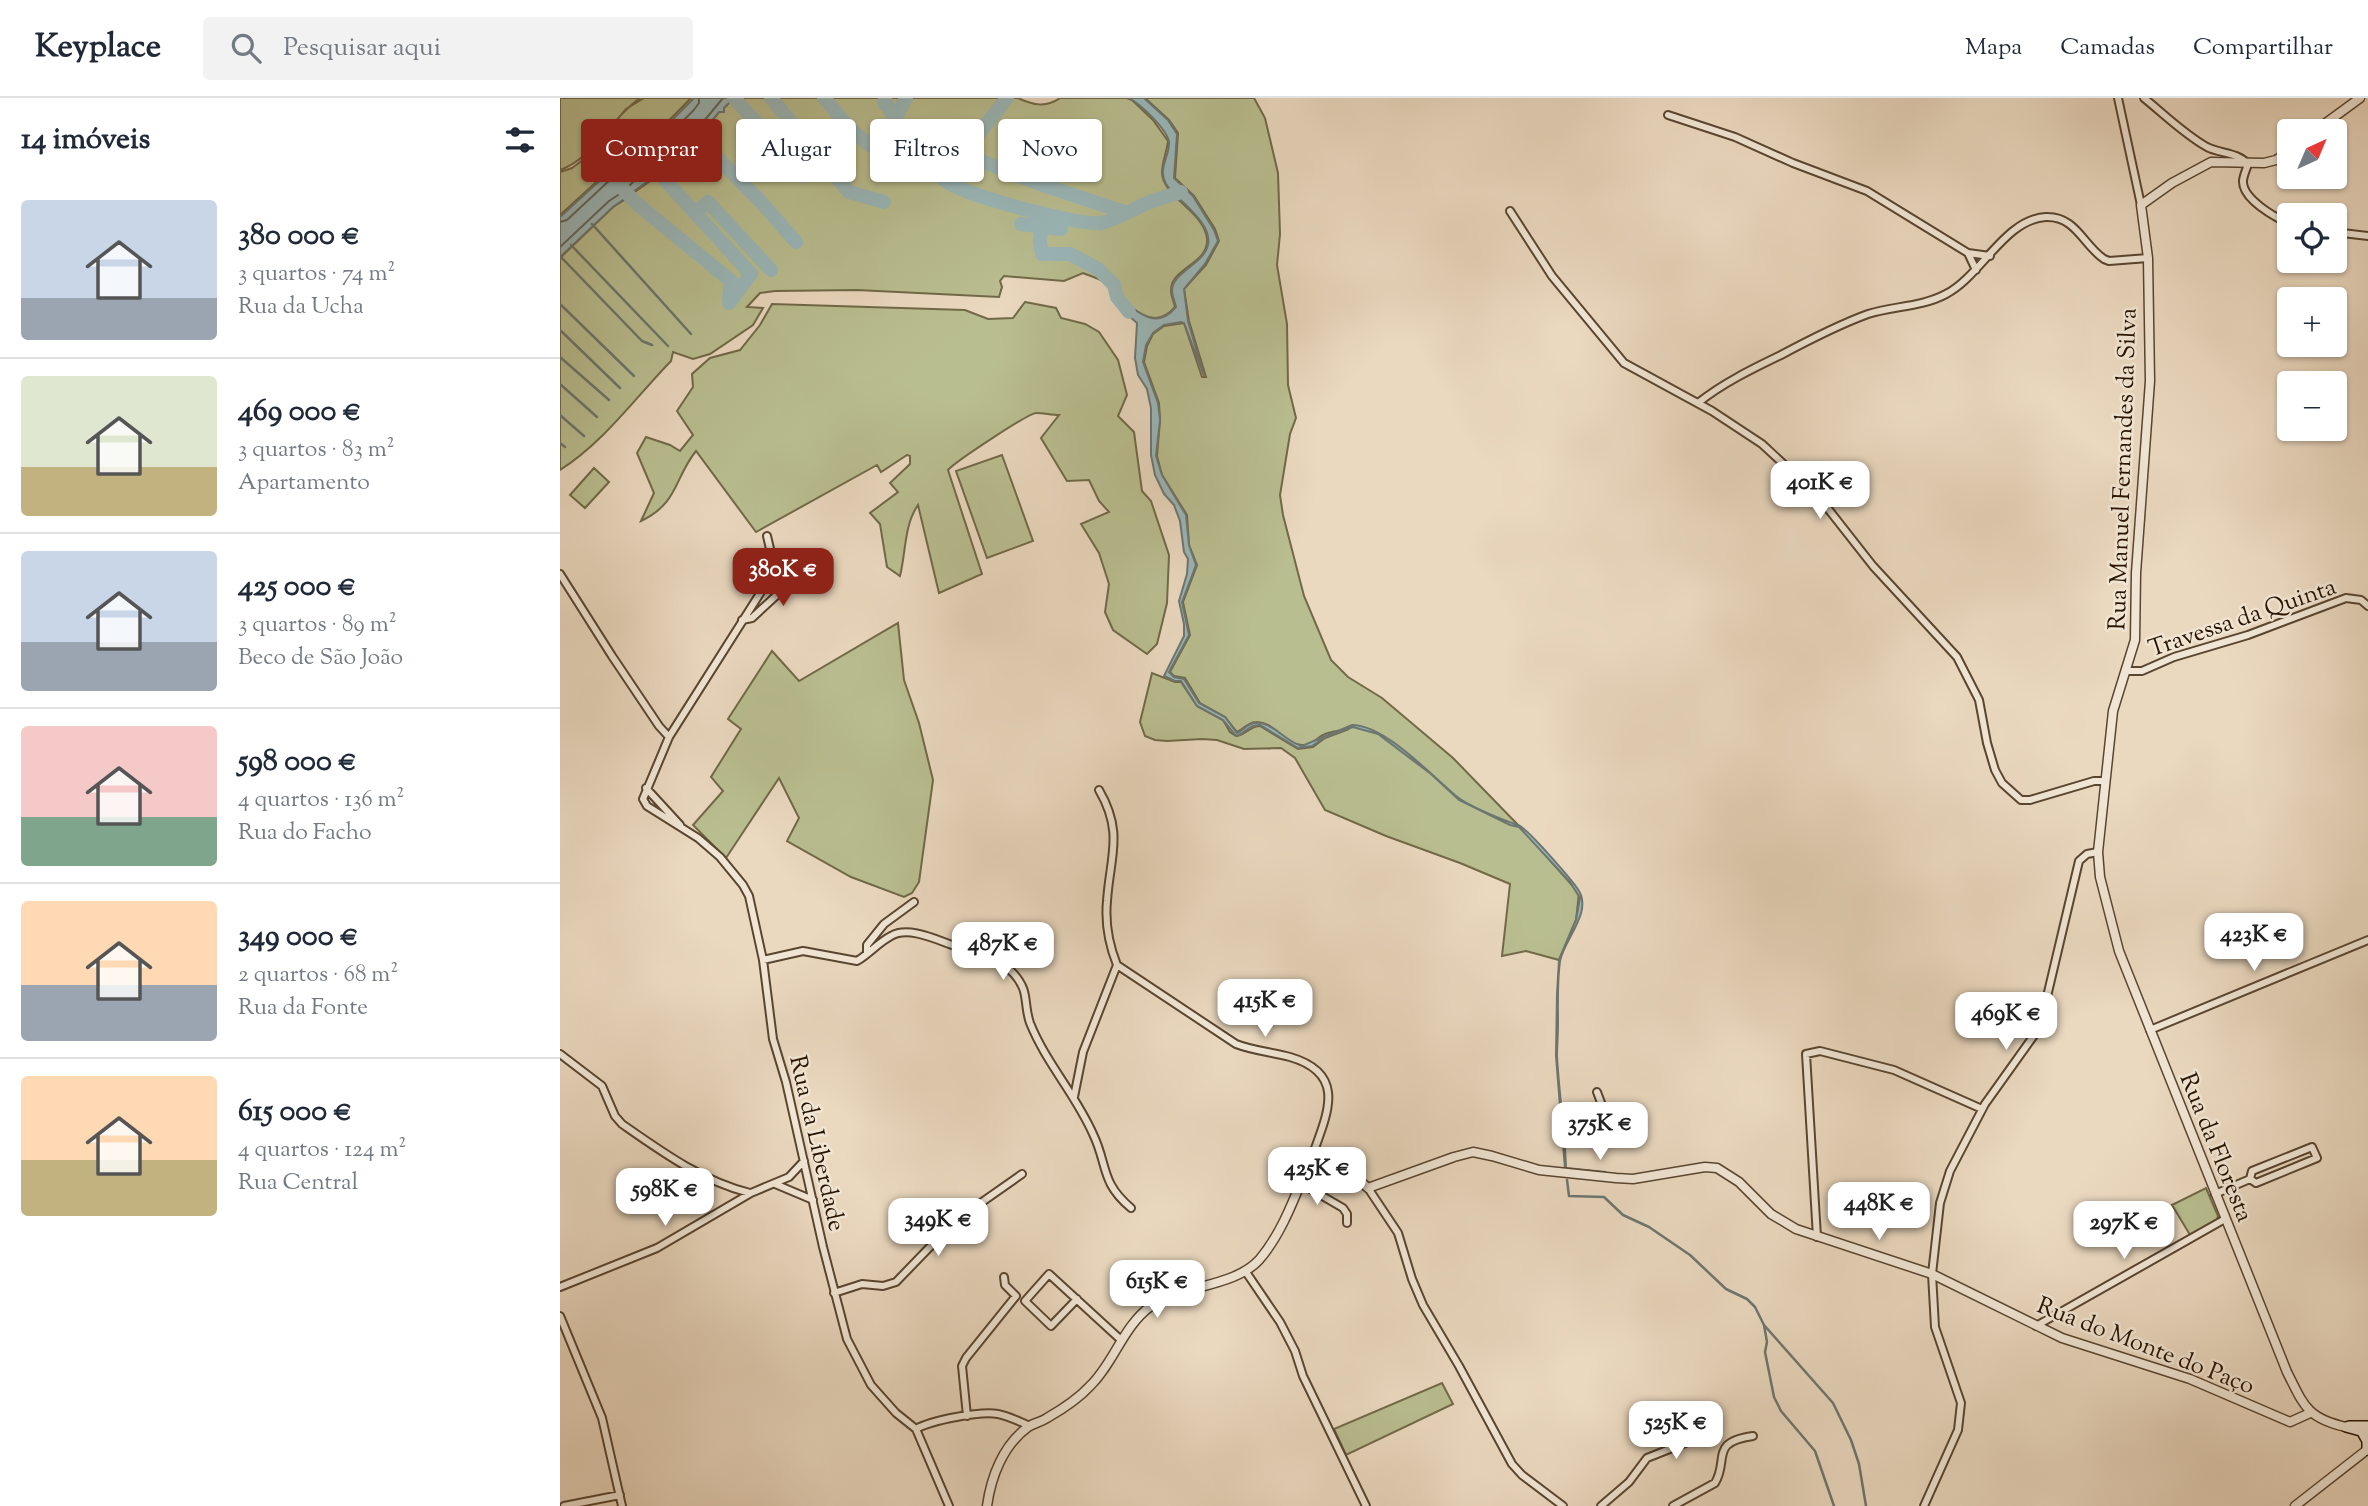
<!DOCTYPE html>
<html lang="pt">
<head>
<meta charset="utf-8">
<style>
	:root { --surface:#fff; --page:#f2f2f3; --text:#1f2937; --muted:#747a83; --line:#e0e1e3; --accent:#8f2418 }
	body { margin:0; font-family:"Sorts Mill Goudy",serif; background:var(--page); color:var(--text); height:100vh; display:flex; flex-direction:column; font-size:26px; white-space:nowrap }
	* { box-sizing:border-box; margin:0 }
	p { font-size:23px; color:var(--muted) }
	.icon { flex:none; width:38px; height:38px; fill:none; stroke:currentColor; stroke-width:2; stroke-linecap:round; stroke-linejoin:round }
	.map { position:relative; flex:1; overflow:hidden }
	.drawer { display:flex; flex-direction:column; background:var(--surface); width:560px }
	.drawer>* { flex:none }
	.hud { position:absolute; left:21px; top:21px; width:665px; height:63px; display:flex; gap:14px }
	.needle { width:46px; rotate:44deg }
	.fabs { position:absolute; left:1717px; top:21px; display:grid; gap:14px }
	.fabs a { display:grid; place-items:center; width:70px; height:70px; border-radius:7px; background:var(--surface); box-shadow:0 2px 5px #0004; font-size:35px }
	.price { position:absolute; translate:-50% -60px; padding:0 16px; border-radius:14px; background:#fff; color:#222; font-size:23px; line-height:46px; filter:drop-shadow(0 2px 4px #0008) }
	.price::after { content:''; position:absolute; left:50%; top:42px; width:21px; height:16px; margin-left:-10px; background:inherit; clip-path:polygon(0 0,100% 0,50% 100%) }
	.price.active { background:var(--accent); color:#fff }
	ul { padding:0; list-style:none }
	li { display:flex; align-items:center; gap:21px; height:175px; padding:0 21px }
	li+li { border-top:2px solid var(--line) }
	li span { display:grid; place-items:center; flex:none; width:196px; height:140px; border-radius:7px; color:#555 }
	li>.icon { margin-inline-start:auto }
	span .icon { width:84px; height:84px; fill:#fffc; stroke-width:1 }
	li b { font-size:30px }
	h2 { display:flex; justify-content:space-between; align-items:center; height:84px; padding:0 21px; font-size:30px }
	.pill { padding:0 24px; border-radius:7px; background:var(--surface); box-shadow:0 2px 5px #0004; font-size:24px; line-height:63px }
	.pill.active { background:var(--accent); color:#fff }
	header { display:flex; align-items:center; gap:42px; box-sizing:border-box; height:98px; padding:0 35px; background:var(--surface); border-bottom:2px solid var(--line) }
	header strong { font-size:33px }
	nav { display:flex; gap:38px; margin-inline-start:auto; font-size:24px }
	.search { width:490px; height:63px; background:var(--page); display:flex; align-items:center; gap:18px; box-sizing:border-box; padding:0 24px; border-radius:7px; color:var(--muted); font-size:26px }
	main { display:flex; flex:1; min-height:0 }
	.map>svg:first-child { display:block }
	.green { fill:#b9be90; stroke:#716948; stroke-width:2 }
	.water { fill:#9ab8ba; stroke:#6d7670; stroke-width:2 }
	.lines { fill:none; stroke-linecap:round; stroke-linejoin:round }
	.shore { stroke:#62665d; stroke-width:2 }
	.stream { stroke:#6d7670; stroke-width:2.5 }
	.river { stroke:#9ab8ba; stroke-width:14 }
	.minor-casing { stroke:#594530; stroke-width:10 }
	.tertiary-casing { stroke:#594530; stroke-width:11 }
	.secondary-casing { stroke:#291400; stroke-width:12 }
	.minor { stroke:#f1e6d5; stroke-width:6 }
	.tertiary { stroke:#f1e6d5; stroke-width:8 }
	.secondary { stroke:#f1e6d5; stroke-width:9 }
	.labels { text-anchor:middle; stroke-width:5; stroke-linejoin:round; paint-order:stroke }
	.street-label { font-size:24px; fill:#291400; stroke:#f1e6d5 }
</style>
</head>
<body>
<header>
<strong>Keyplace</strong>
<div class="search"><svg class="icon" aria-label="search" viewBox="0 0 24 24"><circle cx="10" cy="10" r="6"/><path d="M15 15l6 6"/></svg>Pesquisar aqui</div>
<nav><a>Mapa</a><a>Camadas</a><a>Compartilhar</a></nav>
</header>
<main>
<section class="drawer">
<h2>14 imóveis<svg class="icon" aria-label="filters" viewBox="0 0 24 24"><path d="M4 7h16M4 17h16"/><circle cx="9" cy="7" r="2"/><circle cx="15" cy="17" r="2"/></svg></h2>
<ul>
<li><span style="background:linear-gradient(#c9d6e8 70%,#9aa5b1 0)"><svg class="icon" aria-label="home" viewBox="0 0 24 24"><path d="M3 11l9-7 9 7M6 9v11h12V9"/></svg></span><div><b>380 000 €</b><p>3 quartos · 74 m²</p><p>Rua da Ucha</p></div></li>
<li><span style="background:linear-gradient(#dfe7d0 65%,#c2b280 0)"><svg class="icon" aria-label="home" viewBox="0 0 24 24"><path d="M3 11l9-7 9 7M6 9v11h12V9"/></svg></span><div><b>469 000 €</b><p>3 quartos · 83 m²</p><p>Apartamento</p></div></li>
<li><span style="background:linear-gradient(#c9d6e8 65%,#9aa5b1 0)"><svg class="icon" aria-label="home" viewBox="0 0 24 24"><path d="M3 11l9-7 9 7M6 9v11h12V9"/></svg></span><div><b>425 000 €</b><p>3 quartos · 89 m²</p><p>Beco de São João</p></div></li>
<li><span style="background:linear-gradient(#f6c9c9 65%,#7fa58c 0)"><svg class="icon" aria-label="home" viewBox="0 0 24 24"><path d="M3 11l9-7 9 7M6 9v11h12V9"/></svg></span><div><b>598 000 €</b><p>4 quartos · 136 m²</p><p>Rua do Facho</p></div></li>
<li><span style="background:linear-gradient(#ffd9b3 60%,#9aa5b1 0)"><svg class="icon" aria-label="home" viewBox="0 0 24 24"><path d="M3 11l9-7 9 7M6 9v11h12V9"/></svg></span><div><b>349 000 €</b><p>2 quartos · 68 m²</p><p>Rua da Fonte</p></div></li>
<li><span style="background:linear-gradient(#ffd9b3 60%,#c2b280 0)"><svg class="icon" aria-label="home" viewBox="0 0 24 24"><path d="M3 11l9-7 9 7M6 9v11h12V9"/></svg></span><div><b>615 000 €</b><p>4 quartos · 124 m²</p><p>Rua Central</p></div></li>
</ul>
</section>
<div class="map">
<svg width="1808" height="1408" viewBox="0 0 1808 1408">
	<rect width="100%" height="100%" fill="#ead8bf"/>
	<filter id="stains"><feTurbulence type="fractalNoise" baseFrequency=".00286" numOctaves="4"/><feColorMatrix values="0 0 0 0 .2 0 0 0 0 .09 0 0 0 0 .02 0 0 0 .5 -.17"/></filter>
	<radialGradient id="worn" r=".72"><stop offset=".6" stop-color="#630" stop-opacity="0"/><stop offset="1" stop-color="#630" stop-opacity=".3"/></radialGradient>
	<!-- green -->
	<path class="green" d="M0,0H80C50,21 34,60 0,72Z
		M84,0H131L81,51L56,71L49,66L35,48L66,11Z
		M174,0H458C473,7 486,10 500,0H567L572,2L593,22L608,43C607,53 602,64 602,75C603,99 645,114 647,141C649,166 610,170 611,193C611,198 614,204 615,209C590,239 563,200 544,184C538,180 530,178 523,175L504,183L444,178L440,183L442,189L439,199L297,192L215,193L200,195L187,209L203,210L193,227L150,256L133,261L113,254L111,263C76,299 43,345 0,372V160L53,109L66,101L76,105L72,96L96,79L107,83L104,73L135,43L142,42L141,37L159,14H164V10Z
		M585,0H694L705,20L718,75L720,136L717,167L727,226L728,287L736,320L730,336L720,397L723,417L744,498L771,562L788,579L822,600L893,660L962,731L1019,795L1016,822L999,862L966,853L942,858L950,786L900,765L826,738L765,712L735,660L721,650L684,651L657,642L642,641L607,643L595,642L585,638L580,624L592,575L615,584H621L637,608L663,622L670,634L676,638C685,638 689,628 700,628L738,651L753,649L765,640L789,631C781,632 771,633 763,637C757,640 752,647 744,647C726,649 715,623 696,624C688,624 684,631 677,634L665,619L640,605L625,580L614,578L610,574L630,537L623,504L637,467L629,447L627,417L602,377L597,358L600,322L599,305L584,264L587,248L593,236L604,228L624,225L642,279H646L629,223L624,191L646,167L659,143L655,131L634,98L615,80L618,35L609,22Z
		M28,58L44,77L0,117V74L12,70Z
		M465,204L496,210L501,220L525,226L539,234L558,262L567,297L558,318L574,334L582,393L591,403L609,457L607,505L597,546L587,556L553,532L545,514L549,486L539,455L521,426L549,414L539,403L529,382L507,383L481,340L499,317C491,317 484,315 476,315C469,315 396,363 388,372L422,476L379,495L358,407C344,427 346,454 340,478L327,469L320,426L310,415L338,394L330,385L350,366V358L347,357L321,374L317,367L196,434L136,353C114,380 119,405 81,423L94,395L77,355L86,339L110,347L120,353L133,337L117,313L133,289L132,276L150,260L180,252L200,227L212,206L405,212L428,221L453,220Z
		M442,357L473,443L427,460L396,373Z
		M34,370L49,384L25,410L10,397Z
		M338,525L344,582L359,625L373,682L359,784L352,795L344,799L291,779L227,743L239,720L219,680L166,760L133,727L163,693L151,679L181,631L168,621L212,553L239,583Z
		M1646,1090L1658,1118L1657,1122L1630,1137L1612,1107Z
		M882,1285L893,1306L786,1357L774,1331Z"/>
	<!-- water -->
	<path class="water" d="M134,0H174L164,10V14H159L141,36L142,42H135L103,73L106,83L96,78L71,95L76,105L66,100L53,109L0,159V119L46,77L29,55L33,48L48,66L56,72L82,52Z
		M569,0H584L608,22L617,36L614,80L633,98L654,132L658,143L645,166L624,191L628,223L644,278L624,225L621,224L604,227L593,235L586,247L583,264L598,305L600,322L596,358L602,377L626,417L629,447L636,467L622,504L629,537L609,574L614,579L624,581L639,605L665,619L677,635C683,633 685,628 691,626C709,619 726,645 742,648L792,627C825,627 871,677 896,698C908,708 943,722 958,727C967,730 1013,783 1019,793C1032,815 1004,842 1000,863C997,884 998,905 998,926C998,937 997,948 997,958C999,996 1005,1033 1006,1070L1046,1074L1005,1071L996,958L997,896L999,862L1016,822L1020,800L1010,784L959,729L950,727L899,702L871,676L818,636L793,629L765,639L752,648L738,650L700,627C689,626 685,636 676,638L663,622L637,608L621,583H615L604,578L624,538V526L619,503L627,476L628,461L624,454L620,423L614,407L604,396L595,377L591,357V310L587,291L578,277L575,260L577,225L568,217L557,199C576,212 595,234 616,209C615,204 612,198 612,193C611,175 644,166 648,147C653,124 617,103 606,86C597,71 610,58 609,44C607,31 580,6 569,0Z"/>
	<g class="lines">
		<!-- shore -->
		<path class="shore" d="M0,124L7,122L52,80C72,77 117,28 133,13L139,5V0
			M0,149L49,103L64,93L75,82L96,71L134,35L163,0"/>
		<!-- stream -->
		<path class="stream" d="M32,126L131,236
			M11,147L108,248
			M0,158L82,243L92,247
			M0,206L74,278
			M0,232L60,290
			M0,259L49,302
			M0,286L37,319
			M0,317L24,338
			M0,345L5,349
			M1007,1082L1009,1098L1044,1099L1063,1117L1089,1129L1130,1157L1166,1191L1187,1201L1195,1209L1204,1227L1273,1305L1291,1342L1299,1366L1306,1408
			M1204,1227L1207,1244L1205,1254L1214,1299L1221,1313L1255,1353L1274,1408"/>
		<!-- river -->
		<path class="river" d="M174,0L245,78
			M211,0L289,94L324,104
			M264,0L291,32L311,48L344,56
			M325,0L324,5L326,4L330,13L336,19L346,0
			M447,0L403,56L480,86L567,115
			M129,31L202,105L236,144
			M403,56L383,81C398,96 519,128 541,125C557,122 571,112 585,106C597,101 609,98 621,94
			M94,70L191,176L169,205
			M63,91L76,105L171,183L169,200
			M135,115L148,104L211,172
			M482,115L480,144L482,156H510L538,171L554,187L557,199L569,214
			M461,126L501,131"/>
		<!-- minor casing -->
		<g class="minor-casing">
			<path id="minor" d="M1558,0L1581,107
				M1584,0C1605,17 1624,36 1647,49C1661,56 1677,54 1688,66C1687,70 1683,78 1683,83C1682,101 1715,119 1729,126
				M1108,17L1175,39L1233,65L1307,93L1408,155L1430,158
				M950,113L992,178L1064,265L1152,313L1202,346L1258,398L1313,468L1397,559L1419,602L1427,645L1435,672L1442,685L1461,702H1470L1534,683H1545
				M1774,134L1808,138
				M1408,155L1416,172
				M1138,305C1163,285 1192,271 1221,257C1249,242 1278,227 1308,216C1333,208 1362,209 1386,196C1421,178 1445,121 1486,119C1516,118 1523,147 1544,161L1549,163L1588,160
				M207,438L214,468L211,478L109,639L83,701L87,708L138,740L160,759L183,787L189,798L203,862L213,941L226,984L263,1149L287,1241L311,1287L336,1315L356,1331L389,1408
				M0,476L52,558L99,628L109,639
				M182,522L192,520L219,495L218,485L211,478
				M1566,573H1582L1614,559L1688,537L1786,500L1801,502L1808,508
				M86,690L120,727
				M539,692C564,735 550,758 547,803C545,824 549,847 557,867
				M307,856V847L324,826L354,804
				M203,862L243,853L297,863C309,856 319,844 331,838C348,828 375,841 392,847C414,853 438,858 454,876C470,894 463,905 470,925C486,965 516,997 533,1036C548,1067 540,1084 571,1110
				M557,867L676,946C694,953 712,954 730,959C785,975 769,1012 754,1053
				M1590,932L1808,842
				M0,956L42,988L55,1018L62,1026C102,1054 142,1083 190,1095
				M1037,994L1043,1010
				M514,999L523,954L557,867
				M740,1085L783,1110L787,1116V1125
				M215,1086L253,1102
				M808,1090L838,1135L852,1181L863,1207L899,1268L952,1366L962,1377L1003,1408
				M1655,1096L1690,1081L1696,1085L1757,1060L1752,1049L1692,1073L1690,1081
				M1257,1139L1246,956L1260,953L1334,972L1422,1011
				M686,1174L720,1224L735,1253L743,1278L806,1408
				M0,1189L97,1150L191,1095L229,1079L244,1063
				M274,1195L302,1186L323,1188L336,1184L395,1123L462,1076
				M517,1201L491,1228L465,1203L489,1176L561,1242
				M0,1218L42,1320L62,1408
				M1476,1228L1665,1121
				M407,1318L402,1268L406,1260L456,1198L445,1187L444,1179
				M356,1331C372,1322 420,1313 438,1316C449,1318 460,1324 470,1328
				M4,1408L60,1397
				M1041,1408L1069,1384L1087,1360L1135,1341
				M1113,1408L1155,1385C1169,1362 1149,1344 1193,1338
				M1364,1408L1398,1332L1401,1305L1375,1229L1372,1176L1380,1105L1390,1073L1425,1006L1475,936L1485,907L1519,763L1527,756L1538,754"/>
		</g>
		<!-- tertiary casing -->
		<g class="tertiary-casing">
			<path id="tertiary" d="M1755,33L1800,0
				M1729,53L1716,62L1704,65L1651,64L1612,85L1581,107L1588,160L1590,283L1576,475L1575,542L1553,613L1538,754L1540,779L1559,853L1727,1274C1744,1308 1747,1320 1786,1329
				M427,1408C431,1379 443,1347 468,1329C474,1325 481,1324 487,1320C501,1312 519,1300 530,1288C554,1265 563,1228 591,1208C622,1187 674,1189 699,1162C725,1132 738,1089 754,1053L784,1069L808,1090L894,1059L913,1054L932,1058L979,1072L1056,1080L1073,1081L1145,1069L1157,1070L1179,1084L1211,1116L1236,1131L1372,1176L1502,1240L1630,1281L1730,1324L1750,1315
				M1735,1408L1808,1351"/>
		</g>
		<!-- secondary casing -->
		<g class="secondary-casing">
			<path id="secondary" d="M1789,1328H1808
				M1786,1329L1808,1335
				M1802,1334L1807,1343V1352"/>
		</g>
		<!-- minor -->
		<use href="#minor" class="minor"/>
		<!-- tertiary -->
		<use href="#tertiary" class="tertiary"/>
		<!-- secondary -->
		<use href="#secondary" class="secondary"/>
	</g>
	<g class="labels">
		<!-- street labels -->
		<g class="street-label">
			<text transform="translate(1562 371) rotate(-88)" y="8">Rua Manuel Fernandes da Silva</text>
			<text transform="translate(1682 519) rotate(-19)" y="8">Travessa da Quinta</text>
			<text transform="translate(258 1045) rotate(77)" y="8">Rua da Liberdade</text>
			<text transform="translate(1657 1049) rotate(68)" y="8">Rua da Floresta</text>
			<text transform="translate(1586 1247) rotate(21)" y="8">Rua do Monte do Paço</text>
		</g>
	</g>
	<rect width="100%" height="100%" filter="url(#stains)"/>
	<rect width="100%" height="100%" fill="url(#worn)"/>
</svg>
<div class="fabs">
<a><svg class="needle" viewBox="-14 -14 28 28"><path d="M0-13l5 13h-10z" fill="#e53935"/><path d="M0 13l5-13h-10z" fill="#747a83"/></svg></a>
<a><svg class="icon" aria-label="locate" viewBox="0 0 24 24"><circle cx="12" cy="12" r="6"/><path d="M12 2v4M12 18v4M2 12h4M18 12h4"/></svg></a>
<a>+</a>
<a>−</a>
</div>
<b class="price" style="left:1260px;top:423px">401K €</b>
<b class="price active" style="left:223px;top:510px">380K €</b>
<b class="price" style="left:1694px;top:875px">423K €</b>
<b class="price" style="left:443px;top:884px">487K €</b>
<b class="price" style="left:705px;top:941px">415K €</b>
<b class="price" style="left:1446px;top:954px">469K €</b>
<b class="price" style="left:1040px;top:1064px">375K €</b>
<b class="price" style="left:757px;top:1109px">425K €</b>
<b class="price" style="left:105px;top:1130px">598K €</b>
<b class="price" style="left:1319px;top:1144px">448K €</b>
<b class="price" style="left:378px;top:1160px">349K €</b>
<b class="price" style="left:1564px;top:1163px">297K €</b>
<b class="price" style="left:597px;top:1222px">615K €</b>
<b class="price" style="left:1116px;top:1363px">525K €</b>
<div class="hud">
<a class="pill active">Comprar</a>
<a class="pill">Alugar</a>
<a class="pill">Filtros</a>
<a class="pill">Novo</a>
</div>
</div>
</main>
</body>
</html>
